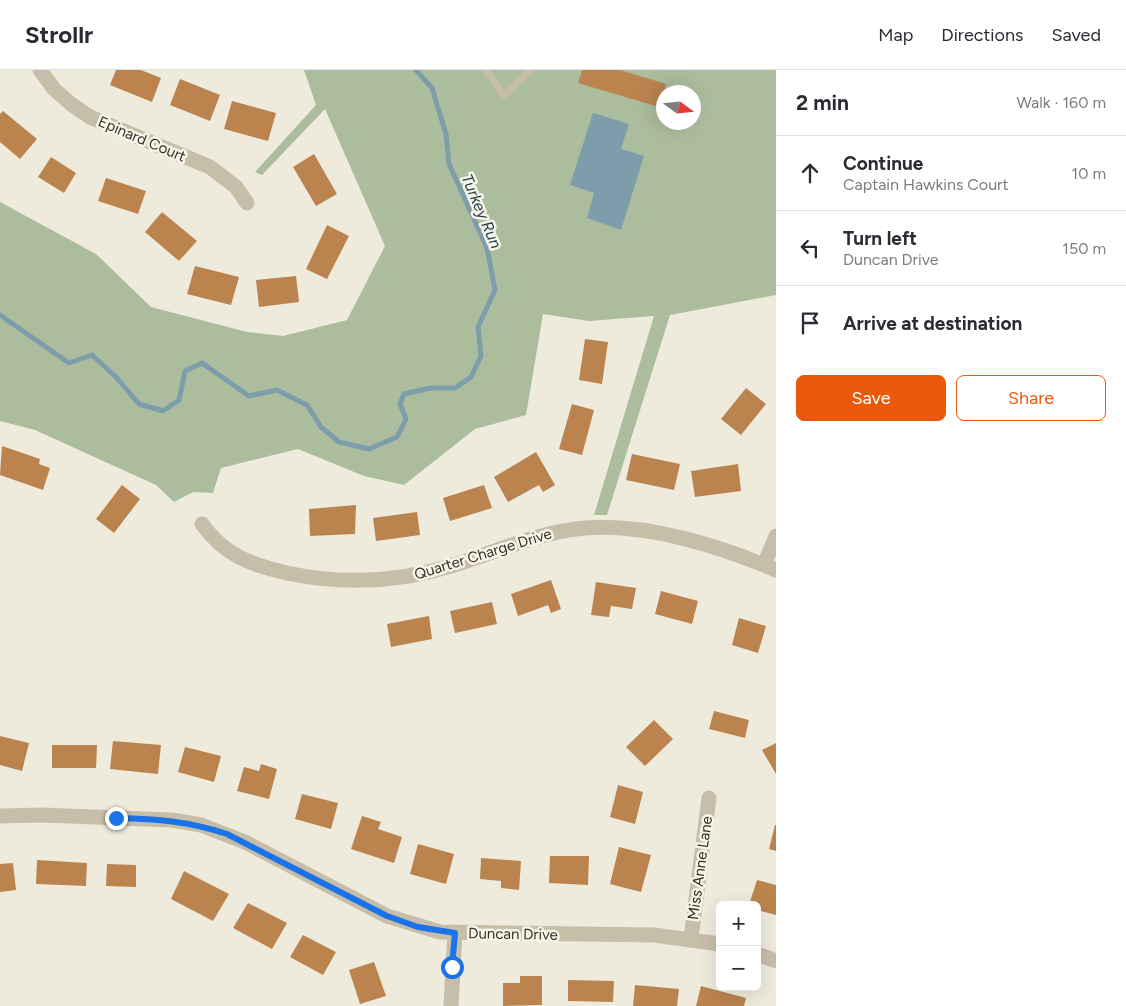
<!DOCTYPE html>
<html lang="en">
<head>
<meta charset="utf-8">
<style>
	:root { --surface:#fff; --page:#f2f2f3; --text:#2b2b33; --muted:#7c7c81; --line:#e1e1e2; --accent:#ea580c }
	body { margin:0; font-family:Figtree,sans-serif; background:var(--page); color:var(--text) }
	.controls { position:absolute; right:15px; bottom:15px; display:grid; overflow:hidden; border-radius:8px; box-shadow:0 5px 20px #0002 }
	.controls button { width:45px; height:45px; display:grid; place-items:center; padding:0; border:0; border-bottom:1px solid var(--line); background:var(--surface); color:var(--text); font:25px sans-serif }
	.compass { position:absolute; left:656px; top:15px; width:45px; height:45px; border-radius:50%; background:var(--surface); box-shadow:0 5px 20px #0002; rotate:105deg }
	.stop { position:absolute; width:15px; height:15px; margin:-11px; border:4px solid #1a73e8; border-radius:50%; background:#fff }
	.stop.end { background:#1a73e8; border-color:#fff; box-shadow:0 1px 5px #0008 }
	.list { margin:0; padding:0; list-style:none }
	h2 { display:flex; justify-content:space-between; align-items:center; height:65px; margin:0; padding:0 20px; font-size:21px }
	h2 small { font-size:16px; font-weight:400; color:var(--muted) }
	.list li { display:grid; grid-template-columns:32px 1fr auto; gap:15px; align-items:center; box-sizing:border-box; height:75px; padding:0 20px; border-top:1px solid var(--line) }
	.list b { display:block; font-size:19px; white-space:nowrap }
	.list p { margin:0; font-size:16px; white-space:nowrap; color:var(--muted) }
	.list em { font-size:16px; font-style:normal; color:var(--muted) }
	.actions { display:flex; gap:10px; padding:15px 20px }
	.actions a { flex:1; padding:11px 0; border:1px solid var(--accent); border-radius:8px; text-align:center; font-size:18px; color:var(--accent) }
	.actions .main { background:var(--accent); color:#fff }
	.icon { flex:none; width:28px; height:28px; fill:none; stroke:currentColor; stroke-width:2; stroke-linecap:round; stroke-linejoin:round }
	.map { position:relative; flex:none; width:776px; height:936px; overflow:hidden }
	header { display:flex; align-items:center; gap:30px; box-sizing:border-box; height:70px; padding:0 25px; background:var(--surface); border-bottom:1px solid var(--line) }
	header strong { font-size:24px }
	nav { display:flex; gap:28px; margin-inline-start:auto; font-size:18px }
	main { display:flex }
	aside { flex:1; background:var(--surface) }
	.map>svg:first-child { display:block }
</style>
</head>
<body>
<header>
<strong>Strollr</strong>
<nav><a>Map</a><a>Directions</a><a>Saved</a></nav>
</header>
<main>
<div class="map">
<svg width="776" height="936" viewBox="0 0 776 936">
	<rect width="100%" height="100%" fill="#efebdc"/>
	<!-- green -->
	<path fill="#abbd9d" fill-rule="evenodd" d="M304,0H776V225L670,245L607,445H594L654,246L589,251L543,244L526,345L475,359L404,415L364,406L298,379L221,398L213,423L193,422L174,432L156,415L35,360L0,351V132L96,184L151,237L247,262L283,266L347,250L385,176L325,39L262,105L255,102L316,35ZM664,22H694V52H664Z"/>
	<!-- water -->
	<path fill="#7e9daa" d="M593,43L629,54L621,79L644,86L621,160L587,148L594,123L570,115Z"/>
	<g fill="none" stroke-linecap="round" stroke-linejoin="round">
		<!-- stream -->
		<path stroke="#7e9daa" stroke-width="5" d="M0,245L69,293L92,285L116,307L139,334L163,341L179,330L185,301L202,293L249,326L277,320L307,335L321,357L339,372L369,379L397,367L406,349L400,334L404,324L430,318H455L471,307L481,286L478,257L495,220L487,178L449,94L446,64L432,18L416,0"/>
	</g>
	<!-- building -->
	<path fill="#bb844f" d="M116,0H141L161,8L152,32L110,15Z
		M582,0H620L666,14L659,37L578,13Z
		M180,9L220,25L210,51L170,35Z
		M232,31L276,43L268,71L224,59Z
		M3,41L37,69L20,89L0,72V44Z
		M314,84L337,124L316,136L293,97Z
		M51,87L76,103L64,123L38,107Z
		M106,108L146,121L138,144L98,131Z
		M162,142L197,171L179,191L145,162Z
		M327,155L349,166L327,209L306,199Z
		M195,196L239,207L231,235L187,224Z
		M296,206L299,232L259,237L256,210Z
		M585,269L608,272L602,314L579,310Z
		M746,318L766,334L741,365L721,349Z
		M572,334L594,340L582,385L559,379Z
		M2,376L40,389L39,394L50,398L43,420L0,405Z
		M536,382L555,415L543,422L539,415L508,432L494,407Z
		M632,384L680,394L674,420L626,410Z
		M738,394L741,421L695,427L691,401Z
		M122,415L140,429L114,463L96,449Z
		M484,415L492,438L450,451L443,428Z
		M356,435L355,464L310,466L309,439Z
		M417,442L420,465L376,471L373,448Z
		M551,510L561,539L551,543L548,535L518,546L511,524Z
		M596,512L636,518L632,539L611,536L609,547L591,545Z
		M661,521L698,531L692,554L655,544Z
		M492,532L497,554L455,563L450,541Z
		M429,546L432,569L391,577L387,554Z
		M739,548L766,556L758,583L732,575Z
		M714,641L749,650L745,668L709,659Z
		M654,650L673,669L645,696L626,677Z
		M0,666L29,673L22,701L0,695Z
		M113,671L161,675L158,704L110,699Z
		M776,673V704L762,680Z
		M52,675H97L96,698H52Z
		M185,677L221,686L214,712L178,702Z
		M261,694L277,699L269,729L237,721L244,697L259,701Z
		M618,715L643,722L635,754L610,747Z
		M302,724L338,733L331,759L295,749Z
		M362,746L381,752L378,759L402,767L394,793L351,779Z
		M775,755H776V781L769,779Z
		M418,774L454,784L446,814L410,804Z
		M619,777L651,785L641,822L610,814Z
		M550,786H589L588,815L549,813Z
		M481,788L521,791L519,820L501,818V811L480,809Z
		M37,790L87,793L86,816L36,814Z
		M13,793L16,820L0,822V794Z
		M107,794L136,795V817L106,816Z
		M184,801L229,824L213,851L171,829Z
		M757,810L776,815V845L757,840V835H749Z
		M248,833L287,853L272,879L233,858Z
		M303,865L336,882L323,905L290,887Z
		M374,892L386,926L360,934L349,900Z
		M520,906H542V935L503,936V913H520Z
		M568,910L614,911L613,932L568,931Z
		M635,915L679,919L677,936H633Z
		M701,916L746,928L744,936H696Z"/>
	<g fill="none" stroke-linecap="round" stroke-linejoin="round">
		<!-- lane -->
		<path stroke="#c6bea9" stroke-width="8" d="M486,0L504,25L530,0"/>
		<!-- street -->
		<path stroke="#c6bea9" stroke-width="15" d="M40,0L54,19L71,34L90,47L210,97L236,117L247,133
			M202,454C224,485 251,495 287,503C343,515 398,512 451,496C496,482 538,462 585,458C646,453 720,476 776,500
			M764,495L776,466
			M0,746L42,745L172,750L201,755L245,772L387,846L440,862L654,865L720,874
			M691,868L709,728
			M757,884L776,891
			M451,936L455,863"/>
	</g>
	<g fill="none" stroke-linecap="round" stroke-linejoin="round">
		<!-- route -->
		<path stroke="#1a73e8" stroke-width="6" d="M116,748C157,749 188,751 227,764L387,846L418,857L455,863L452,897"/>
	</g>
	<g text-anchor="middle" stroke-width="5" stroke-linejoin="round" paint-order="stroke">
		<!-- street labels -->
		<g font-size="15" fill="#342f28" stroke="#f8f4e8">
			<text transform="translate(142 69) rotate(23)" y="5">Epinard Court</text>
			<text transform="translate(483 484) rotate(-17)" y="5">Quarter Charge Drive</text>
			<text transform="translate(700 798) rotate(-82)" y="5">Miss Anne Lane</text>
			<text transform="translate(513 864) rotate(1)" y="5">Duncan Drive</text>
		</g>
		<!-- water labels -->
		<g font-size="16" font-style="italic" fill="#224352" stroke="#f8f4e8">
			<text transform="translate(482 141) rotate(67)" y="6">Turkey Run</text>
		</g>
	</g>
</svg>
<div class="controls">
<button>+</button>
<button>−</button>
</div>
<svg class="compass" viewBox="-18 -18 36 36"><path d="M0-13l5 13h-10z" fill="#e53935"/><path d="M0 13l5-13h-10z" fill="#7c7c81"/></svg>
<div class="stop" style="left:452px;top:897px"></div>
<div class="stop end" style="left:116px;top:748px"></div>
</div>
<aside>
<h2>2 min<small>Walk · 160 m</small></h2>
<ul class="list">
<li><svg class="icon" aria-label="ahead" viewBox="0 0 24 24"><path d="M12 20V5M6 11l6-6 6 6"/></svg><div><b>Continue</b><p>Captain Hawkins Court</p></div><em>10 m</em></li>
<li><svg class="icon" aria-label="left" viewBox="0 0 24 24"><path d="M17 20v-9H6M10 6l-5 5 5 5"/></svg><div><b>Turn left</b><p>Duncan Drive</p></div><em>150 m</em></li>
<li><svg class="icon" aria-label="arrive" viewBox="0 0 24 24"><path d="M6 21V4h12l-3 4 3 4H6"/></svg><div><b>Arrive at destination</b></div></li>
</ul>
<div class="actions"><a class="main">Save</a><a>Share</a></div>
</aside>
</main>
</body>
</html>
